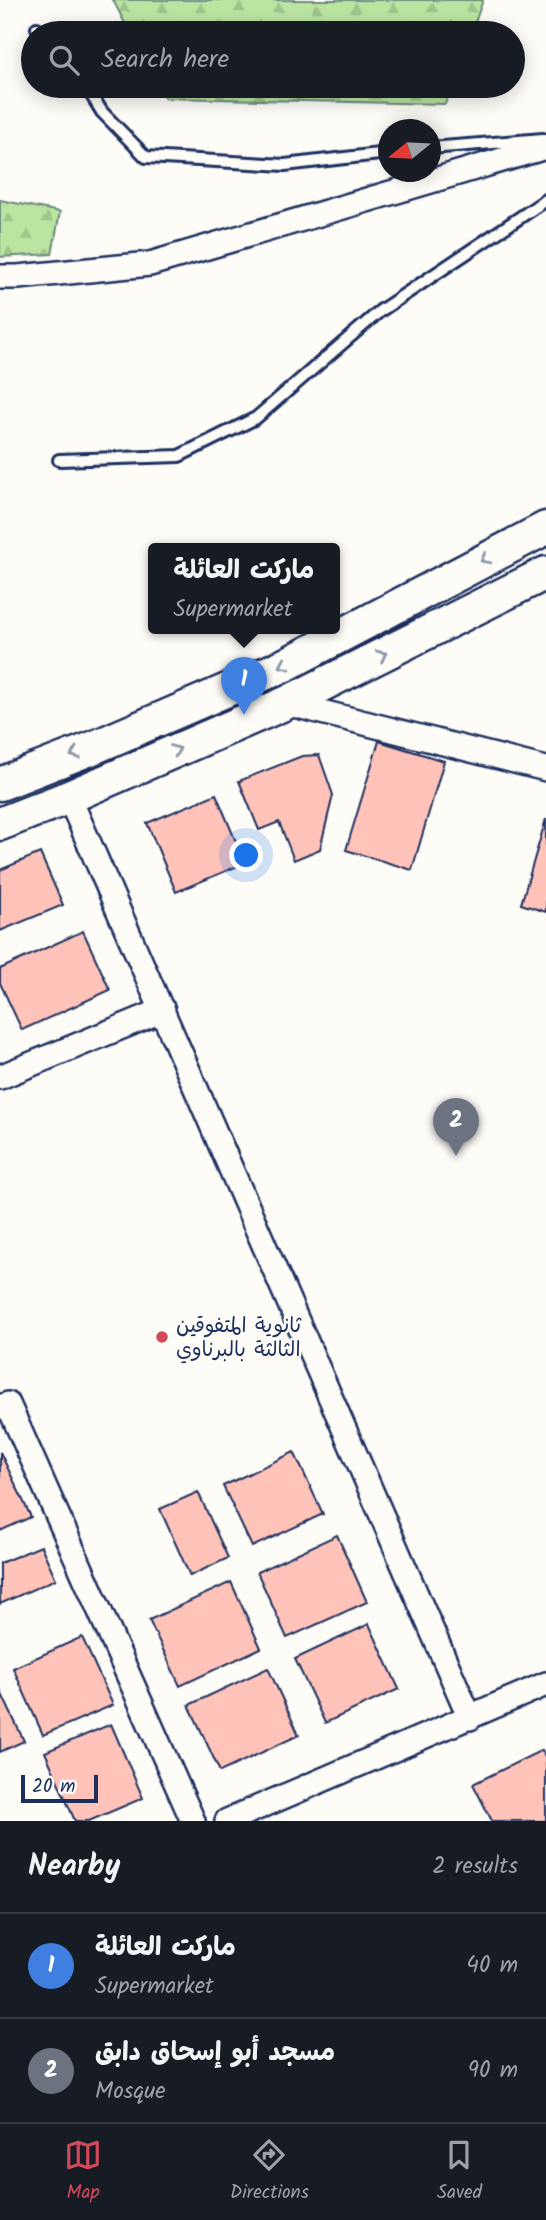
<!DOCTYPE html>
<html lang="en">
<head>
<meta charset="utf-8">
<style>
	:root { --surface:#171b24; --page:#242831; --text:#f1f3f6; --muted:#9ea1a6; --line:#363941; --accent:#d1495b }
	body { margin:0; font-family:Kalam,"Playpen Sans Arabic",sans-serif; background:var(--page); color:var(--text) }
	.compass { position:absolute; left:378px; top:119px; width:63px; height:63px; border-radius:50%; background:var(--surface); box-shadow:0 4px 18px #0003; rotate:252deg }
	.scale { position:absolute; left:21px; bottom:18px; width:77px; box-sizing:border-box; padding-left:7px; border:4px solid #1b2f5e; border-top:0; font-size:19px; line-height:24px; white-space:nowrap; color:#1b2f5e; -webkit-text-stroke:5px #fdfcf7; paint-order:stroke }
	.you { position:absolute; left:247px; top:856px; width:24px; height:24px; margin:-18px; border:5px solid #fff; border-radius:50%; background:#1a73e8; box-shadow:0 0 0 10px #1a73e833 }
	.badge { display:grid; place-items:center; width:46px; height:46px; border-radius:50%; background:var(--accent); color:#fff; font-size:23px; font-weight:700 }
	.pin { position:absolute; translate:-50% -58px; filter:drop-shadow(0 2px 4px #0008) }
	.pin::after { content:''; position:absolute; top:37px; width:24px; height:21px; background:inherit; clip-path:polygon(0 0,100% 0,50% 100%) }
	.popup { position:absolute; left:148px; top:543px; width:192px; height:91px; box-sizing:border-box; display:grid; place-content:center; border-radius:7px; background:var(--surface); filter:drop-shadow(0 2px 5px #0005); font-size:23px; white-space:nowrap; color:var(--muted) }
	.popup b { font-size:26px; color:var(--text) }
	.popup::after { content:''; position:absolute; left:50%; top:100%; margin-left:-14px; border:14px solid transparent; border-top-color:var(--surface) }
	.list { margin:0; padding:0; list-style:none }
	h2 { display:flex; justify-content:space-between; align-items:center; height:91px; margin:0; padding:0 28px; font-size:30px }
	h2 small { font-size:23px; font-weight:400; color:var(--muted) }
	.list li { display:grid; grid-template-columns:46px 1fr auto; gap:21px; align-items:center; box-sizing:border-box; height:105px; padding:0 28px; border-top:2px solid var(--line) }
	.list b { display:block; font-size:26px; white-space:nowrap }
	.list p { margin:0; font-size:23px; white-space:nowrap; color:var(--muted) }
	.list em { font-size:23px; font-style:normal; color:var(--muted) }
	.icon { flex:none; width:38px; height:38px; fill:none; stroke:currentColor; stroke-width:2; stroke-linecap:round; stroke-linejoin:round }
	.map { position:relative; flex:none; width:546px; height:1821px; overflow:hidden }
	.search { position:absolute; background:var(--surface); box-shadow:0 4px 18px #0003; left:21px; right:21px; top:21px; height:77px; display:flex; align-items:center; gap:18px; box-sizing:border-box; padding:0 24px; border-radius:38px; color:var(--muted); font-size:26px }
	.sheet { height:301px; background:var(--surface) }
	nav { display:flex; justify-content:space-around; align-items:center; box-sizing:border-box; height:98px; border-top:2px solid var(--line); background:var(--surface); font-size:19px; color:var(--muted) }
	nav a { display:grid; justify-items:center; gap:4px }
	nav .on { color:var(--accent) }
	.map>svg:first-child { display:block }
</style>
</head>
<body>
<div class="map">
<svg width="546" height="1821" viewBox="0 0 546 1821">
	<defs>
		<pattern id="forest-firs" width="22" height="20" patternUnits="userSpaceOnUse" patternTransform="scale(1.75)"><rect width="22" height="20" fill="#bbe4a1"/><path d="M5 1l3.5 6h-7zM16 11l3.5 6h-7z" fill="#a0c48d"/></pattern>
	</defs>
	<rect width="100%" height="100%" fill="#fdfcf7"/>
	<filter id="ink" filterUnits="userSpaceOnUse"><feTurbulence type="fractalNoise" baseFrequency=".0143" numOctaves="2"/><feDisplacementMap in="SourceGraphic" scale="14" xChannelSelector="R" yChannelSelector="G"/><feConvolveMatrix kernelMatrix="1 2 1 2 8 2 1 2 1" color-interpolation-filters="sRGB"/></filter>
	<g filter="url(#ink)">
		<!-- forest -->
		<path fill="url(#forest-firs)" stroke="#6b8a80" stroke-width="2" d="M113,0H483L471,33H130Z
			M158,86H452L445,104L165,98Z
			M0,200L60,212L52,254L0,257Z"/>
		<!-- building -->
		<path fill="#ffc3b9" stroke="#1b2f5e" stroke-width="2" d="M379,741L444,761L412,870L346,850Z
			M319,755L333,795L320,849L294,860L279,822L259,830L239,781L302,756Z
			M216,794L245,863L176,892L147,823Z
			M546,819V912L521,904Z
			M40,853L63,905L0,931V870Z
			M83,931L110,990L22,1030L0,983V969Z
			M0,1452L31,1517L0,1531Z
			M294,1452L323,1514L252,1547L223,1486Z
			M198,1492L228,1558L190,1576L160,1509Z
			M337,1535L367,1602L287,1638L257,1572Z
			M41,1546L56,1579L0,1604V1563Z
			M231,1582L261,1648L180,1686L149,1620Z
			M369,1624L399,1689L325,1723L295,1659Z
			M82,1637L113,1705L43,1735L13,1668Z
			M268,1668L299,1735L220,1772L189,1705Z
			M0,1690L24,1741L0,1752Z
			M111,1724L143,1798L89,1821H75L45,1752Z
			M542,1750L546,1758V1821H492L473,1784Z"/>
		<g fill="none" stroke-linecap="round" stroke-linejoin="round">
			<defs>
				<path id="lane" d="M37,28L43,33
					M86,86L102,112L146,157L285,165L388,153
					M430,148L543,139
					M59,460L179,456L256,418L380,311L546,200"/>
				<path id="street" d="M0,277H18L150,264L546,147
					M286,703L546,769
					M69,797L470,1718
					M0,1077L163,1010
					M0,1407L8,1404L193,1821
					M227,1821L546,1684"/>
				<path id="secondary" d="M0,784L95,747L285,665L546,528
					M0,824L69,797L286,703L546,573"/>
			</defs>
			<!-- lane casing -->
			<use href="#lane" stroke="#1b2f5e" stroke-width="16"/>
			<!-- street casing -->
			<use href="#street" stroke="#1b2f5e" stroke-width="28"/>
			<!-- secondary casing -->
			<use href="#secondary" stroke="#1b2f5e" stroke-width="37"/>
			<!-- lane -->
			<use href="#lane" stroke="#fdfcf7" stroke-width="10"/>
			<!-- street -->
			<use href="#street" stroke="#fdfcf7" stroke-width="23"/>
			<!-- secondary -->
			<use href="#secondary" stroke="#fdfcf7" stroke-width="32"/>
		</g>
		<!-- one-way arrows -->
		<defs><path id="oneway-chevron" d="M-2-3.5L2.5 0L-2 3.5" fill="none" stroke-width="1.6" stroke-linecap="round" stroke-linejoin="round" transform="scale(1.75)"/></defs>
		<g stroke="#8c96aa">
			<use href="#oneway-chevron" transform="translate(485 559) rotate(152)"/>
			<use href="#oneway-chevron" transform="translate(382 655) rotate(-26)"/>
			<use href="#oneway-chevron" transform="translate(284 665) rotate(155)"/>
			<use href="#oneway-chevron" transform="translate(176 750) rotate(-23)"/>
			<use href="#oneway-chevron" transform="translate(75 754) rotate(159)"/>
		</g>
	</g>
	<!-- markers -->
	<circle fill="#d1495b" stroke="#fdfcf7" stroke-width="2.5" cx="162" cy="1337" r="7"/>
	<g text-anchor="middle" stroke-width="5" stroke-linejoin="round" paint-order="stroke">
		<!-- poi labels -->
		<g font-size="21" fill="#1b2f5e" stroke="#fdfcf7" text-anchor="start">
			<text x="176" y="1332">ثانوية المتفوقين<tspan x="176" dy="24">الثالثة بالبرناوي</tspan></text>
		</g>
	</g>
</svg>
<svg class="compass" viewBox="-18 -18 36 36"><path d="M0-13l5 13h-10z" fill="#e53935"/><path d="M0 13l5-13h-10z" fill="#9ea1a6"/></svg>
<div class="scale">20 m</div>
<div class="you"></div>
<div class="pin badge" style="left:244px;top:715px;background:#3f7fe0">1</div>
<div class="popup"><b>ماركت العائلة</b>Supermarket</div>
<div class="pin badge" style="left:456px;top:1156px;background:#6b7280">2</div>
<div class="search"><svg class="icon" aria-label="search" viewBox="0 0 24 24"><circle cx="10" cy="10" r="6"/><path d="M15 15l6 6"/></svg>Search here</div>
</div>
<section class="sheet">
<h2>Nearby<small>2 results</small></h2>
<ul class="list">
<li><span class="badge" style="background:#3f7fe0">1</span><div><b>ماركت العائلة</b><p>Supermarket</p></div><em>40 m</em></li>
<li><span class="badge" style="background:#6b7280">2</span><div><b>مسجد أبو إسحاق دابق</b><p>Mosque</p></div><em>90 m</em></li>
</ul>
</section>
<nav>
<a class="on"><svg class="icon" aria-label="map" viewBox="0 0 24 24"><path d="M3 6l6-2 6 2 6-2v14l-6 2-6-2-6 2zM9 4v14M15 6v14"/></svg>Map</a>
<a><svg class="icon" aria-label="directions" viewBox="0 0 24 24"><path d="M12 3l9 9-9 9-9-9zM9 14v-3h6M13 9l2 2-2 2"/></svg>Directions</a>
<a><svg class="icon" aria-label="saved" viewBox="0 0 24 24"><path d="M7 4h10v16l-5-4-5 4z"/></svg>Saved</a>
</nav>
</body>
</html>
